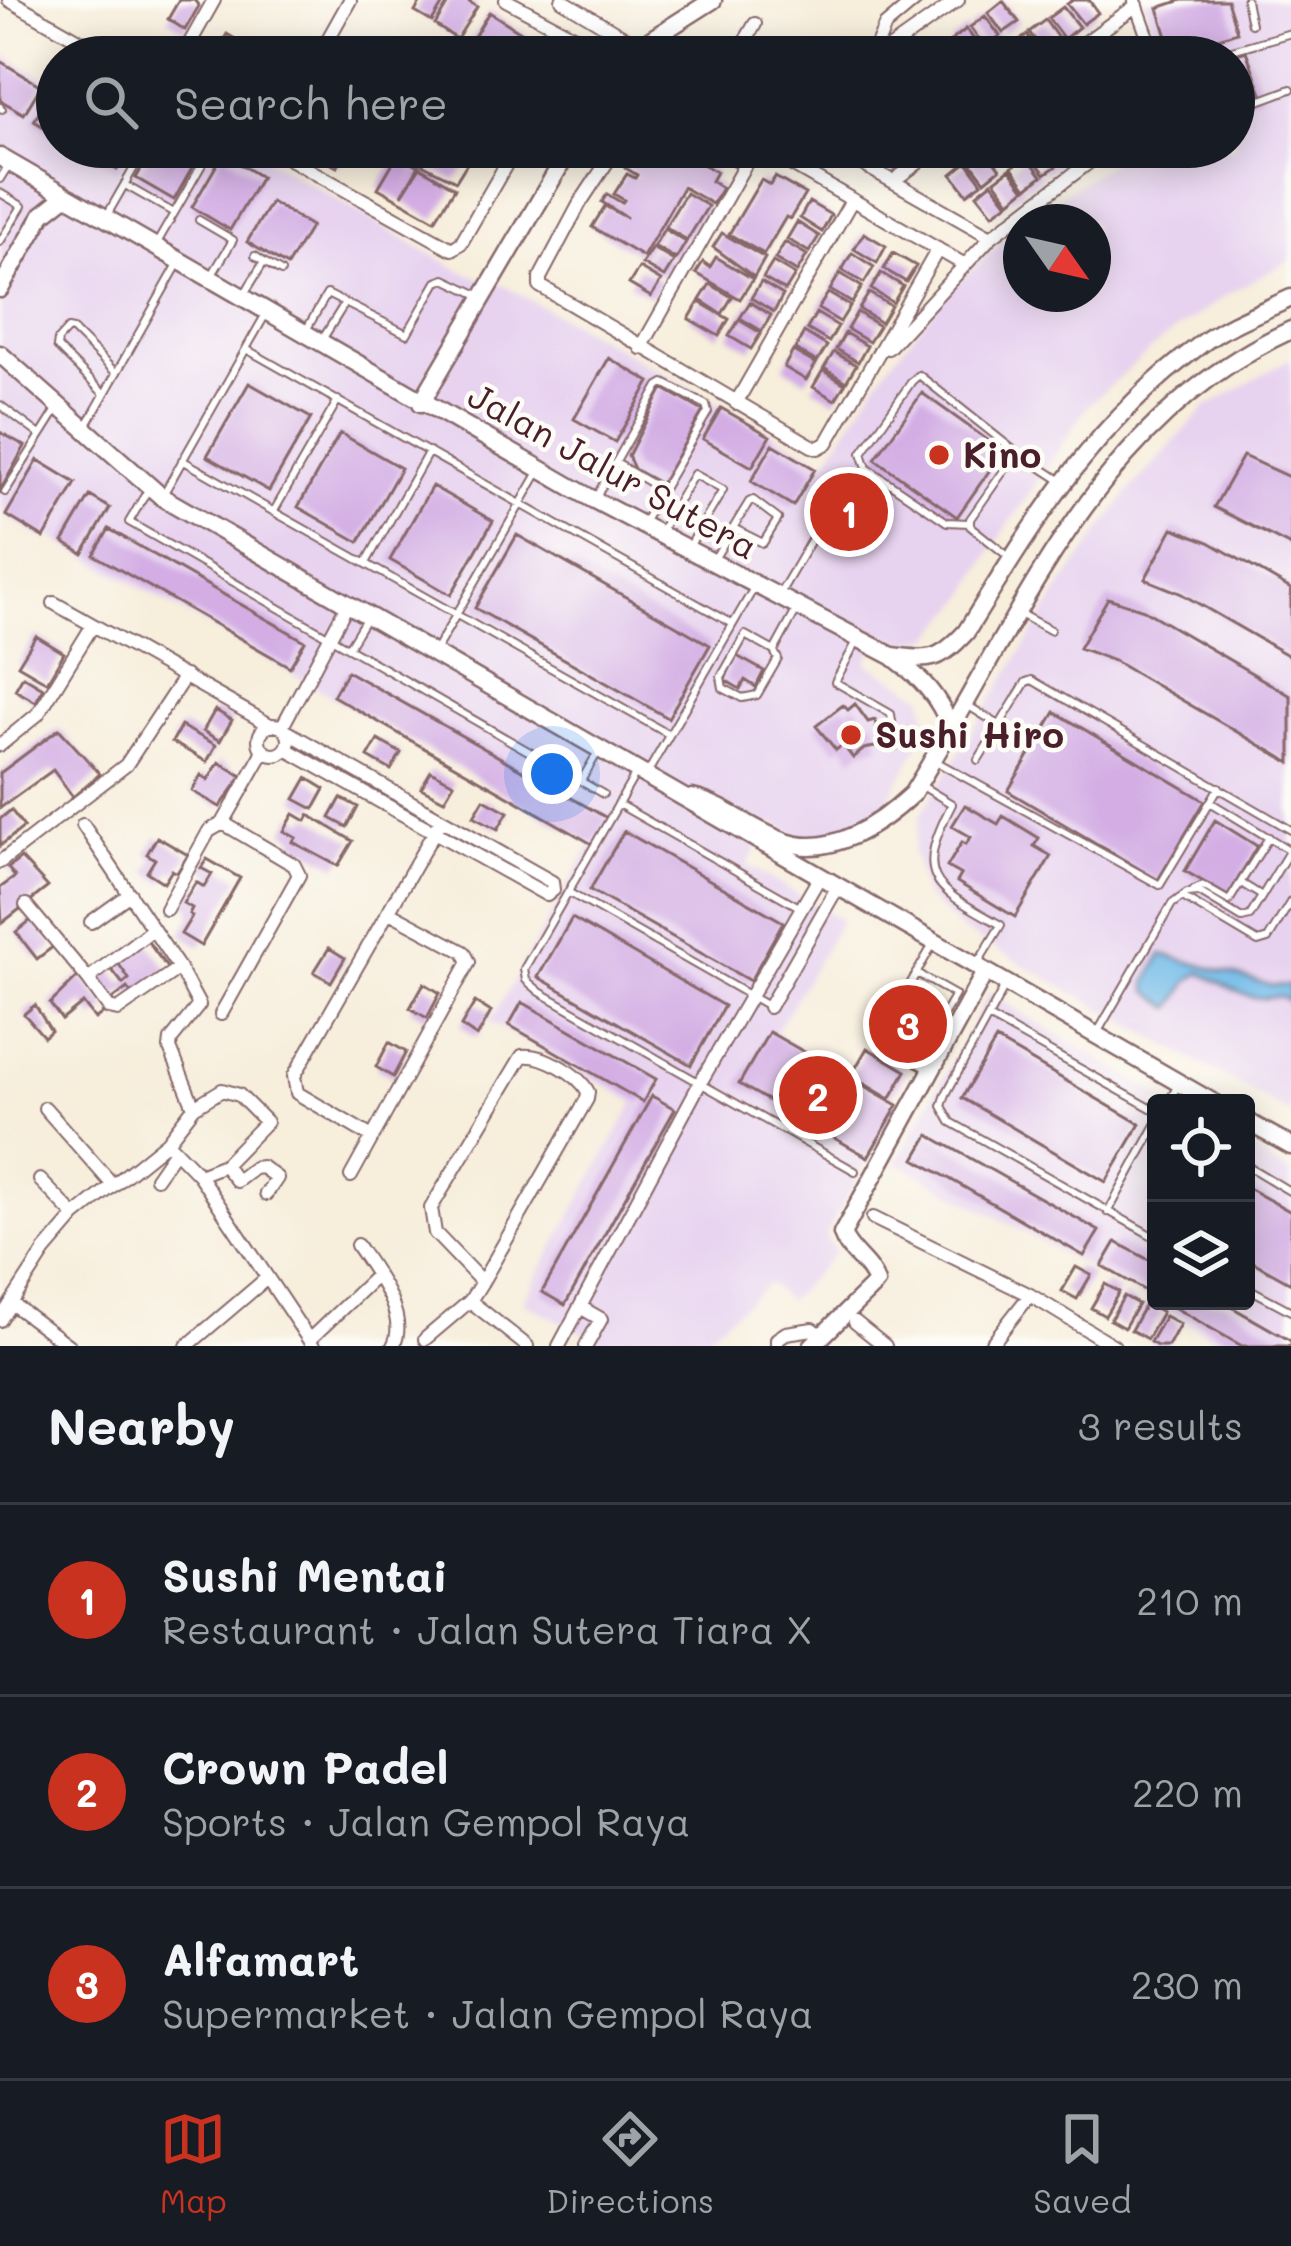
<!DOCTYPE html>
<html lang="en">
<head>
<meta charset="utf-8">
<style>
	:root { --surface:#171b24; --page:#20242c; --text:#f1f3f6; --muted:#9ea1a6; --line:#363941; --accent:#c8321e }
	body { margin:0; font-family:Mali,sans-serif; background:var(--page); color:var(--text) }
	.controls { position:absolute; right:36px; bottom:36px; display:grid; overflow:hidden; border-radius:12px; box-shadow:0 6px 30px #0003 }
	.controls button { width:108px; height:108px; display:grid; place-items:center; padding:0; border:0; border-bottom:3px solid var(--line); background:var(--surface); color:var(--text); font:60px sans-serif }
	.compass { position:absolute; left:1003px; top:204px; width:108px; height:108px; border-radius:50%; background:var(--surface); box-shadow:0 6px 30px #0003; rotate:124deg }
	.you { position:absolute; left:552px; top:774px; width:42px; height:42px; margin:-30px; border:9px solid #fff; border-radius:50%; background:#1a73e8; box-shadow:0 0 0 18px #1a73e833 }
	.badge { display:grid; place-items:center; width:78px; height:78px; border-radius:50%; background:var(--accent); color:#fff; font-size:39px; font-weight:700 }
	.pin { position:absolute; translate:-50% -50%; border:6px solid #fff; box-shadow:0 3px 12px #0006 }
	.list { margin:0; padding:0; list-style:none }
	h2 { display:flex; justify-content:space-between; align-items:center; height:156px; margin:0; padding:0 48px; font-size:51px }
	h2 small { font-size:39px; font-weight:400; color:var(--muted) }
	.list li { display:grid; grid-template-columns:78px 1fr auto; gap:36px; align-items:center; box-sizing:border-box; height:192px; padding:0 48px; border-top:3px solid var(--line) }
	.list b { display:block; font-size:45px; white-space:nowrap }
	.list p { margin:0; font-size:39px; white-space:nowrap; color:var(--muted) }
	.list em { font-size:39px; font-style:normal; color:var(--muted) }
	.icon { flex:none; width:66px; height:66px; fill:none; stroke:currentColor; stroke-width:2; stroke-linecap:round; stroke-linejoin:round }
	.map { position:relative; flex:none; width:1291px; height:1346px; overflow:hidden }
	.search { position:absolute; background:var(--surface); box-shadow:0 6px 30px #0003; left:36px; right:36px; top:36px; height:132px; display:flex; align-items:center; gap:30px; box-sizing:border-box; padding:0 42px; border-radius:66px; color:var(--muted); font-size:45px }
	.sheet { height:732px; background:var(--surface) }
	nav { display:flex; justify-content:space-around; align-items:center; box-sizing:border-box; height:168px; border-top:3px solid var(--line); background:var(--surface); font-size:33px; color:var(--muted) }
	nav a { display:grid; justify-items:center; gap:6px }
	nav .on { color:var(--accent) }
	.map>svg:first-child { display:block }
</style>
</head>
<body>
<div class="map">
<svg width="1291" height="1346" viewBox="0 0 1291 1346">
	<rect width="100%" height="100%" fill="#fdfcf7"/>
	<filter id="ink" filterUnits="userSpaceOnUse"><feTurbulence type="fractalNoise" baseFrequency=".00833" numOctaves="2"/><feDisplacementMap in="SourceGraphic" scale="24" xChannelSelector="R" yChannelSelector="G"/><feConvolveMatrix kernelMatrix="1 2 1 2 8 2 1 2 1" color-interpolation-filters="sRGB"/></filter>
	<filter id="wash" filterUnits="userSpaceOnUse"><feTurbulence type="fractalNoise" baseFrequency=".004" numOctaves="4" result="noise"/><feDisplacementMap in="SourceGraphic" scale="48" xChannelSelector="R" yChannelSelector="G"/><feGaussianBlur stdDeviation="2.7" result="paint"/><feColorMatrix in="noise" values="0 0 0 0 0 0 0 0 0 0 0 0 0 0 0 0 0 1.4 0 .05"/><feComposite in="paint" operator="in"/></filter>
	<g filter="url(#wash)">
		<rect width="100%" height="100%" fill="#f7eedc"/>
		<!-- built -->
		<path fill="#e7d2ef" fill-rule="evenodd" d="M1144,0H1291V260L1231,292L1162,340L1089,404L989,554L968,595L932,637L905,643L882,634L866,662L923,696L926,712L922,740L880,814L848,831L803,838L771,823L747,865L841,920L775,1034L898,1104L825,1236L836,1252L788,1301L769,1283L706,1336L715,1346H610L523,1302L635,1102L490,1022L592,844L0,508V53L46,79L57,62V147H245L461,271L508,288L826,462L886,368L951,290L1021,222L1134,147H1234V57H1162ZM1021,222H1093V294H1021Z
			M1291,358V1114L963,931L925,896L913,852L921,814L1063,585L1127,494L1205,408Z
			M989,993L1173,1103H1156V1301H1246V1147L1291,1174V1346H1231L897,1162Z"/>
		<!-- water -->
		<path fill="#6fbae8" stroke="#5c6c8a" stroke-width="3" d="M1162,954L1273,986L1290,985L1291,1003L1281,996C1242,1004 1234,986 1200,973L1189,981L1172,1008L1148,991L1147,982Z"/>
		<g id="blocks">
			<!-- building -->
			<path fill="#d3ade4" d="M179,0H194L199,6L185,30L168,19Z
				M422,0H445L432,22L415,12Z
				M450,0H466L477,7L457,39L435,25Z
				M1073,0H1089L1098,13L1083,24L1067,4Z
				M1182,0H1227L1237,32L1172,53L1158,8Z
				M1003,1L1019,22L1003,33L988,13Z
				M1063,7L1079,27L1064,39L1048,18Z
				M489,12L532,39L521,57H492L470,43Z
				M985,16L1000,36L985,48L970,27Z
				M1045,20L1060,41L1045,53L1029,32Z
				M966,29L982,50L972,57H963L951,41Z
				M227,34L257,52L254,57L215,54Z
				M1027,35L1043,55L1040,57H1020L1012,46Z
				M1246,51L1262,94L1234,105V55Z
				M0,61L41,86L24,114L0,100Z
				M57,81V135L34,121Z
				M78,147H130L117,170Z
				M154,147H167L195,163L174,200L136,178Z
				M319,147H348L337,167L315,155Z
				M404,147H465L474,152L456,181L400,153Z
				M648,147H675L716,172L711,181L722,188L712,204L683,187L643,257L592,227L605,206L627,218L602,202L607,194L622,203L624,200L614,194L627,174L635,178L637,175L624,167L631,155L640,160Z
				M1039,147H1049L1061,163L1045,174L1030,154Z
				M985,149L1000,169L985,181L969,160Z
				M223,154L261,177L230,230L192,207Z
				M398,154L419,166L402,195L420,167L455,188L435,220L378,188Z
				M1027,156L1042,176L1027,188L1012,167Z
				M967,162L982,183L967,194L952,174Z
				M1010,169L1025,189L1010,201L995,180Z
				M775,177L805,194L790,219L786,217L764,254L729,234L761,180L770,185Z
				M992,182L1008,203L993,214L977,194Z
				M686,193L708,206L687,240L665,227Z
				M271,202L311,226L287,266L247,242Z
				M809,202L831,215L822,232L800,218Z
				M797,222L819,236L809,252L787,239Z
				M664,229L686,242L676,259L654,246Z
				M722,233L765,258L754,277L713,247Z
				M864,233L886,246L877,263L854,249Z
				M785,242L807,255L797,272L775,259Z
				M652,248L674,261L664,277L642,264Z
				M852,253L874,267L864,283L842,270Z
				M893,253L916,266L906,282L884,269Z
				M716,257L753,279L740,299L696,273L703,262L710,267Z
				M773,262L795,275L785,291L763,278Z
				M639,268L661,281L651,297L629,284Z
				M840,273L862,287L852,303L830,290Z
				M881,273L903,286L893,303L871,289Z
				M761,282L783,295L774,312L751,298Z
				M710,284L732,297L722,314L700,300Z
				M828,293L850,306L840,322L818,309Z
				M869,293L891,306L881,323L859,309Z
				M699,302L729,319L719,336L689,319Z
				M750,302L771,315L762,331L740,318Z
				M857,312L879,326L869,342L847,329Z
				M816,313L838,326L829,342L807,329Z
				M739,320L761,333L751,349L729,336Z
				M804,332L827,346L817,362L795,349Z
				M845,333L867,346L858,362L836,349Z
				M793,351L816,364L806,380L784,367Z
				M834,352L856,365L846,382L824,368Z
				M609,358L650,382L615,442L574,419Z
				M823,370L845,384L835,400L813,387Z
				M249,383L311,418L269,491L207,456Z
				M663,388L703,411L661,484L634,469L628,456Z
				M922,393L1003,451L957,517L875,459Z
				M721,408L770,436L752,467L703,439Z
				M0,432L25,446L0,491Z
				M340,433L401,468L359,542L298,507Z
				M773,444L815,469L793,506L751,481Z
				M1243,456L1291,478V546L1214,507Z
				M38,460L76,483L44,538L6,515Z
				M839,473L888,502L859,552L810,522Z
				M432,486L493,521L451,595L390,560Z
				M90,496L110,508L83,554L63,542Z
				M1173,528L1209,542L1291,589V657L1180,593L1145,579Z
				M109,529L305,641L290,667L94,555Z
				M517,535L710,645L668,718L475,608Z
				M1108,598L1144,610L1291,696V763L1114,661L1079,648Z
				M36,636L64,653L47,682L18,665Z
				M735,655L764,671L756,687L745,680L740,689L725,680Z
				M347,671L607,818L592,844L333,696Z
				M23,676L43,688L36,702L15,690Z
				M855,704L868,722L875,720L880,746L864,749L853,758L843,745L836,750L816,726L843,705L848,710Z
				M215,710L232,720L220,741L203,731Z
				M1055,712L1205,801L1158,880L1008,791Z
				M181,726L216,745L207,762L172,742Z
				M59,729L100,774L73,797L53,770L0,808V773Z
				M378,740L401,753L391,770L368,757Z
				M219,762L242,776L220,807L192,791L201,775L208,780Z
				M431,771L454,783L444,800L421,788Z
				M307,778L325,789L314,809L295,799Z
				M341,798L358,807L347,827L330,818Z
				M484,799L508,812L498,829L474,816Z
				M965,805L998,824L1003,816L1039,838L1034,846L1051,856L1015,917L957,882L961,875L947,867L962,842L966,844L971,837L952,826Z
				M11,810L24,827L0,846V819Z
				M294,814L306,821L309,815L353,841L338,866L293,842L296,838L284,831Z
				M1215,820L1257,846L1228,896L1185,871Z
				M624,831L783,922L750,981L590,890Z
				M157,837L188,855L177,873L172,870L164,883L147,872L155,859L147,854Z
				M21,858L48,887L2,923L0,888L15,877L8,868Z
				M207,859L240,878L201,946L181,934L192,916L189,914L192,908L183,903L196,882L204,887L212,874L201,868Z
				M572,918L724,1006L691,1065L538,977Z
				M32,919L54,946L37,959L16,932Z
				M146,939L168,969L133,996L127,988L109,1002L92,979L109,966L123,984L129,979L116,960Z
				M329,948L345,958L331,982L314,972Z
				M80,975L108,1009L95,1019L83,1003L62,1020L50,1004Z
				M424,983L440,993L427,1018L410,1008Z
				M906,995L934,1011L909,1053L881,1037Z
				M475,1002L491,1012L477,1037L461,1026Z
				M522,1002L656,1079L643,1102L509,1025Z
				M35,1005L51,1031L44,1037L24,1014Z
				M769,1032L898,1105L868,1157L739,1084Z
				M996,1040L1140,1124L1106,1182L962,1098Z
				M389,1042L406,1052L393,1077L376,1067Z
				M867,1048L906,1071L890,1099L851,1076Z
				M652,1096L675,1109L565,1305L542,1292Z
				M929,1135L1099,1231L1084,1256L915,1159Z
				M1246,1187L1291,1212V1283L1246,1258Z
				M1116,1242L1156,1264V1297L1102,1266Z
				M1076,1267L1091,1275L1077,1299L1062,1291Z
				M1105,1284L1119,1292L1105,1316L1091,1308Z
				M1124,1296L1138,1304L1124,1328L1110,1320Z
				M1163,1301H1221L1291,1341V1346H1242Z
				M1146,1303L1162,1312L1147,1339L1131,1330Z
				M1165,1316L1180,1324L1168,1346H1157L1150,1342Z"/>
		</g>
	</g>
	<g filter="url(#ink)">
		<use href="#blocks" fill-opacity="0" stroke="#876769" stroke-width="3"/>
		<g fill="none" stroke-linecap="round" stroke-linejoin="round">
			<defs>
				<path id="lane" d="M1246,0L1251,24
					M1208,57L1291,33
					M0,107L2,109
					M1234,110L1291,89
					M0,179L8,166
					M125,185L174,213
					M0,193L22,206L0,242
					M107,215L146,147
					M199,220L233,240L212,275
					M157,243L208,154L196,147
					M264,262L281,272
					M243,296L264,262L255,256
					M305,332L327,294L407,334L437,282L445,279L481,296
					M322,340L345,303
					M246,349L733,624
					M104,394L57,347L58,340L68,329L73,330L116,373
					M0,405L40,435
					M87,425L178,264
					M182,460L668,734
					M616,463L662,490
					M148,490L129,522L603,794
					M5,492L58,408
					M164,493L267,312
					M596,497L659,386L664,383L706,405L708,412L643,523
					M274,511L338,400
					M969,523L947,522L867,468L862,453L912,381L919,375L1016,452
					M660,532L694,474L723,490L689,547
					M1009,557L970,526V519L1017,452L1060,480
					M713,561L749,502L753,500L778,519L763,543L733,528
					M366,563L429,451
					M779,595L814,535
					M1022,615L1050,630
					M856,643L835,682L891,714L895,746
					M348,648L365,620
					M774,651L745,635L721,677L723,688L742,698L757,695L778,659L774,651L797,609
					M434,653L539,472
					M967,705L999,725
					M978,760L1026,682L1032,680L1291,830
					M937,762L1160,885L1219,787
					M648,772L755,586
					M636,773L524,969L526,980L540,992L855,1171
					M581,781L598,752
					M922,786L952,804C912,880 935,888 1001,925L979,961
					M1210,802L1289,850
					M618,804L801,908
					M1241,883L1262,896
					M1194,890L1203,886L1229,901L1269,837
					M568,892L768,1006
					M1184,898L1258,942L1268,939L1291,901
					M1005,986L946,1094L942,1106L951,1122L1156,1238
					M988,1017L1156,1111
					M1096,1035L1172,904L1187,893L1199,892L1242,918L1250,916L1291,848
					M916,1062L955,995L916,973
					M928,1069L878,1040L932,946
					M1168,1103L1178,1085
					M1246,1165L1291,1192
					M1108,1212L1156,1125
					M1246,1287L1291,1311"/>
				<path id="street" d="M9,0L109,57
					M506,0L613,57
					M562,0L657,57
					M1135,1L1155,57
					M325,44L347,57
					M182,57L214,0
					M318,57L350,0
					M736,57L755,24
					M872,57L885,26L916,0
					M878,57L958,0
					M1065,57L1137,5
					M268,147L452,249L461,243L508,161V151L504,147
					M617,147L580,203L540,278V286L812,446L818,448L827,443L938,249
					M714,147L744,164
					M761,147L965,265
					M832,147L991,237
					M808,174L824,147
					M893,181L940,147
					M641,348L755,147
					M888,348L991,237L1109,147
					M736,403L852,200
					M54,603L272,726
					M259 740a15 15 0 1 1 30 0a15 15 0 1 1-30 0Z
					M282,727L347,605
					M286,731L552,882L553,890L547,895L286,749
					M0,745L38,714L93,625
					M83,825L179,968L199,1005L171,1040L170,1048L194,1107
					M0,862L126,765L185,676
					M26,905L88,979L153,929
					M166,909L209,831L223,823L264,751
					M91,922L130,894
					M88,979L109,1008L118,1010L179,968
					M769,1007L837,888
					M221,1014L299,875L294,865L223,823
					M45,1108L113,1185
					M372,1137L297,1093L294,1076L438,825
					M167,1142L199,1175L313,1346
					M224,1165L237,1181L254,1168L262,1167L277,1178L266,1194
					M351,1176L469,962L464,952L389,912
					M156,1178L174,1152
					M40,1180L75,1216
					M873,1218L1030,1295L1114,1346
					M357,1245C374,1271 410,1316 393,1346
					M470,1301L527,1346
					M11,1303L69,1346
					M580,1307L601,1319L586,1346
					M0,1320L45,1251L75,1216L167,1142L194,1107L222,1090L239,1095L266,1122L224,1165L199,1175
					M855,1322L885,1346
					M425,1339L470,1301L482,1282L587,1099L588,1092C579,1074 542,1053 522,1056L431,1208L435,1233L482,1282
					M309,1340L377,1275
					M187,1346L267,1278
					M559,1346L700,1083L819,878
					M777,1346V1339L786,1333L813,1329L822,1336
					M990,1346L1030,1295"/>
				<path id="secondary" d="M633,57L639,47L713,0
					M0,157L594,500L892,656C921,678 938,695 951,728
					M0,289L43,214L66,196
					M0,354L162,497L1214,1103
					M421,403L571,147
					M893,656C931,661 939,661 966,632C1035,521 1093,424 1200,345C1226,325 1261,312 1291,298
					M692,798C727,806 752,831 786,842C832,858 881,823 912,794C1021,620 1092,421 1291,330
					M1246,1121L1291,1146
					M812,1346L876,1283C870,1263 849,1254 842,1234L984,974"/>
			</defs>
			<!-- lane casing -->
			<use href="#lane" stroke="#876769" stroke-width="10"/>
			<!-- street casing -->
			<use href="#street" stroke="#876769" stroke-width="16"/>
			<!-- secondary casing -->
			<use href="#secondary" stroke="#876769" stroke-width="21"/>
			<!-- lane -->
			<use href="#lane" stroke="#fff" stroke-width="6"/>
			<!-- street -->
			<use href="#street" stroke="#fff" stroke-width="12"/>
			<!-- secondary -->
			<use href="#secondary" stroke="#fff" stroke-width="16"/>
		</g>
	</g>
	<!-- markers -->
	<g fill="#c8321e" stroke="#fdfcf7" stroke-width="4.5">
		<circle cx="939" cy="455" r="12"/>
		<circle cx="851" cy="735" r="12"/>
	</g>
	<g text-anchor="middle" stroke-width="9" stroke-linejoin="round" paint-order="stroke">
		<!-- poi labels -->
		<g font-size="36" font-weight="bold" fill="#4a1f2b" stroke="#fdfcf7" text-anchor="start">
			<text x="963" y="468">Kino</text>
			<text x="875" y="748">Sushi Hiro</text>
		</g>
		<!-- street labels -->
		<g font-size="36" fill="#4a1f2b" stroke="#fdfcf7">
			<text transform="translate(613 471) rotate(29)" y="13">Jalan Jalur Sutera</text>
		</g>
	</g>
</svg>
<div class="controls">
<button><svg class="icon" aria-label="locate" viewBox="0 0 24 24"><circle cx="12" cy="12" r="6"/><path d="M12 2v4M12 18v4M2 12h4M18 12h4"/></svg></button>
<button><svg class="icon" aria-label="layers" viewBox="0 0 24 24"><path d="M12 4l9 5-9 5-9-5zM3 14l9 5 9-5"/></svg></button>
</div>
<svg class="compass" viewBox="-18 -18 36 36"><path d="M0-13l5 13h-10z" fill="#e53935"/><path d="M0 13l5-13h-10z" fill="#9ea1a6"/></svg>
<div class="you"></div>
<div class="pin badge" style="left:849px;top:512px">1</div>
<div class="pin badge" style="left:818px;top:1095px">2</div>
<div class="pin badge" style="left:908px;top:1024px">3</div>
<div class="search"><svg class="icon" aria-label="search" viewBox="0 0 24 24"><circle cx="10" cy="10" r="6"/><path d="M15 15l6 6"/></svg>Search here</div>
</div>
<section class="sheet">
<h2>Nearby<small>3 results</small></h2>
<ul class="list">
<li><span class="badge">1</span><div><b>Sushi Mentai</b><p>Restaurant · Jalan Sutera Tiara X</p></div><em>210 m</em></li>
<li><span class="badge">2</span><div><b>Crown Padel</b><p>Sports · Jalan Gempol Raya</p></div><em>220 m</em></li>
<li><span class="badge">3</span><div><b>Alfamart</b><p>Supermarket · Jalan Gempol Raya</p></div><em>230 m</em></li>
</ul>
</section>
<nav>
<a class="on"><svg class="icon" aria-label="map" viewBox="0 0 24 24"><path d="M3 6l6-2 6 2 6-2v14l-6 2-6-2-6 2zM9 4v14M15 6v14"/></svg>Map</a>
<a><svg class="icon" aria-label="directions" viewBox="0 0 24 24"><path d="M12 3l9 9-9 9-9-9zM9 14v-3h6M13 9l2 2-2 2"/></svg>Directions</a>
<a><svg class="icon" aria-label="saved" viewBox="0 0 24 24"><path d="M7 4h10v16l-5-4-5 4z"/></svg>Saved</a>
</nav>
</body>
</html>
